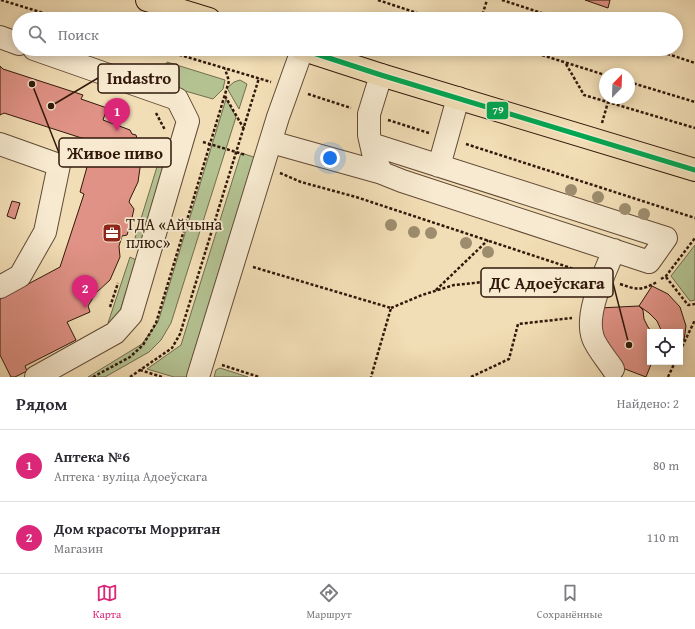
<!DOCTYPE html>
<html lang="ru">
<head>
<meta charset="utf-8">
<style>
	:root { --surface:#fff; --page:#f2f2f3; --text:#2b2b33; --muted:#7c7c81; --line:#e1e1e2; --accent:#db2777 }
	body { margin:0; font-family:"Gentium Book Plus",serif; background:var(--page); color:var(--text) }
	.controls { position:absolute; right:12px; bottom:12px; display:grid; overflow:hidden; border-radius:0px; box-shadow:0 2px 10px #0003 }
	.controls button { width:36px; height:36px; display:grid; place-items:center; padding:0; border:0; border-bottom:1px solid var(--line); background:var(--surface); color:var(--text); font:20px sans-serif }
	.compass { position:absolute; left:599px; top:68px; width:36px; height:36px; border-radius:50%; background:var(--surface); box-shadow:0 2px 10px #0003; rotate:23deg }
	.you { position:absolute; left:330px; top:158px; width:14px; height:14px; margin:-10px; border:3px solid #fff; border-radius:50%; background:#1a73e8; box-shadow:0 0 0 6px #1a73e833 }
	.badge { display:grid; place-items:center; width:26px; height:26px; border-radius:50%; background:var(--accent); color:#fff; font-size:13px; font-weight:700 }
	.pin { position:absolute; translate:-50% -33px; filter:drop-shadow(0 1px 2px #0008) }
	.pin::after { content:''; position:absolute; top:21px; width:14px; height:12px; background:inherit; clip-path:polygon(0 0,100% 0,50% 100%) }
	.list { margin:0; padding:0; list-style:none }
	h2 { display:flex; justify-content:space-between; align-items:center; height:52px; margin:0; padding:0 16px; font-size:17px }
	h2 small { font-size:13px; font-weight:400; color:var(--muted) }
	.list li { display:grid; grid-template-columns:26px 1fr auto; gap:12px; align-items:center; box-sizing:border-box; height:72px; padding:0 16px; border-top:1px solid var(--line) }
	.list b { display:block; font-size:15px; white-space:nowrap }
	.list p { margin:0; font-size:13px; white-space:nowrap; color:var(--muted) }
	.list em { font-size:13px; font-style:normal; color:var(--muted) }
	.icon { flex:none; width:22px; height:22px; fill:none; stroke:currentColor; stroke-width:2; stroke-linecap:round; stroke-linejoin:round }
	.map { position:relative; flex:none; width:695px; height:377px; overflow:hidden }
	.search { position:absolute; background:var(--surface); box-shadow:0 2px 10px #0003; left:12px; right:12px; top:12px; height:44px; display:flex; align-items:center; gap:10px; box-sizing:border-box; padding:0 14px; border-radius:22px; color:var(--muted); font-size:15px }
	.sheet { height:196px; background:var(--surface) }
	nav { display:flex; justify-content:space-around; align-items:center; box-sizing:border-box; height:56px; border-top:1px solid var(--line); background:var(--surface); font-size:11px; color:var(--muted) }
	nav a { display:grid; justify-items:center; gap:2px }
	nav .on { color:var(--accent) }
	.map>svg:first-child { display:block }
</style>
</head>
<body>
<div class="map">
<svg width="695" height="377" viewBox="0 0 695 377">
	<rect width="100%" height="100%" fill="#f2deb6"/>
	<filter id="stains"><feTurbulence type="fractalNoise" baseFrequency=".005" numOctaves="4"/><feColorMatrix values="0 0 0 0 .2 0 0 0 0 .09 0 0 0 0 .02 0 0 0 .5 -.17"/></filter>
	<radialGradient id="worn" r=".72"><stop offset=".6" stop-color="#630" stop-opacity="0"/><stop offset="1" stop-color="#630" stop-opacity=".3"/></radialGradient>
	<!-- green -->
	<path fill="#b4c292" stroke="#726d4e" d="M167,62L225,80L223,89L213,99L161,84Z
		M240,80L247,84L239,109L227,88L234,82Z
		M226,99L236,117L171,323L161,340L149,352L105,377H88L142,344L158,322Z
		M165,141H173L143,240L135,238Z
		M241,153L257,158L191,377H174L147,369L181,345Z
		M695,245V300L690,301L671,276Z
		M130,257L136,260L118,318L108,323Z
		M220,368L248,377H214L216,370Z"/>
	<!-- building -->
	<path fill="#e09286" stroke="#31180a" d="M585,0H610L608,8Z
		M0,66L3,69L83,95L81,99L107,108L103,120L130,130L132,134L136,135L139,145L141,161L138,182L130,199L129,202L134,209L131,222L127,235L122,236L119,246L120,257L110,280L96,293L88,306L90,312L67,322L76,340L25,366L27,371L15,377H11L0,355V299L60,267L84,194L80,192L94,142L4,113L0,115Z
		M12,201L20,203L15,219L7,216Z
		M652,286L668,294L680,307L686,326L684,340H680V332H662L657,321L649,313L639,306Z
		M639,306L643,310L644,319L648,327L652,332H650V362H652L646,377L625,369L617,360L605,340L600,325L599,308Z"/>
	<g fill="none" stroke-linecap="round" stroke-linejoin="round">
		<defs>
			<path id="minor" d="M0,37L19,44
				M34,49L177,99L188,121L131,315L115,333L36,377
				M271,142L382,173
				M0,144L59,165L45,232L20,276L0,287
				M371,144L666,238L649,262L402,181L382,173L374,157L369,135V114L381,75
				M439,166L458,98
				M613,369C607,360 596,347 593,338C584,313 605,273 614,250
				M198,377L278,117L302,50"/>
			<path id="major" d="M147,0L209,19
				M301,49L381,75L695,170"/>
		</defs>
		<!-- minor casing -->
		<use href="#minor" stroke="#614a35" stroke-width="24"/>
		<!-- major casing -->
		<use href="#major" stroke="#31180a" stroke-width="24"/>
		<!-- path -->
		<path stroke="#31180a" stroke-width="2.5" stroke-dasharray="3 2" stroke-linecap="butt" d="M1,0L63,19
			M378,0L435,19
			M502,0L560,19
			M481,19L487,0
			M160,49L271,82
			M523,49L605,75
			M653,49L695,63
			M566,64L584,95L695,128
			M629,82L695,102
			M308,94L351,108
			M225,96L244,129
			M156,113L165,130
			M388,120L429,133
			M602,123L608,102
			M203,142L246,155
			M466,144L695,218
			M280,173L301,182L356,197L583,272
			M253,267L391,308L371,377
			M666,277L688,305L695,304
			M661,279L666,276L695,238
			M620,284C638,290 640,291 657,282
			M436,290L488,240
			M110,307L118,283
			M391,308L422,295L454,285L581,272
			M680,351L695,320
			M222,365L259,377
			M140,370L162,377
			M93,377L130,357L143,345L156,323L229,81L225,69
			M130,377L172,348L180,334L259,78
			M471,377L509,359L518,324L572,318
			M668,377L675,362"/>
		<!-- minor -->
		<use href="#minor" stroke="#f7ead0" stroke-width="22"/>
		<!-- major -->
		<use href="#major" stroke="#f2deb6" stroke-width="22"/>
		<defs>
			<path id="bus-1" d="M301,49L381,75L695,170"/>
		</defs>
		<!-- bus-1 casing -->
		<use href="#bus-1" stroke="#f7ead0" stroke-width="8"/>
		<!-- bus-1 -->
		<use href="#bus-1" stroke="#00a651" stroke-width="5"/>
	</g>
	<!-- trees -->
	<g fill="#9d8d6e">
		<circle cx="571" cy="190" r="6"/>
		<circle cx="598" cy="197" r="6"/>
		<circle cx="625" cy="209" r="6"/>
		<circle cx="644" cy="214" r="6"/>
		<circle cx="391" cy="225" r="6"/>
		<circle cx="414" cy="232" r="6"/>
		<circle cx="431" cy="233" r="6"/>
		<circle cx="466" cy="243" r="6"/>
		<circle cx="488" cy="252" r="6"/>
	</g>
	<!-- icons -->
	<defs>
		<symbol id="office-square" viewBox="-11 -11 22 22"><rect x="-9" y="-9" width="18" height="18" rx="4" fill="#8f2418" stroke="#f7ead0"/><path d="M-6-3h4V-5.5h4V-3h4V5H-6ZM-1-4.5V-3h2v-1.5ZM-6 0V1H6V0Z" fill="#fff"/></symbol>
	</defs>
	<g fill-rule="evenodd">
		<use href="#office-square" x="101" y="222" width="22" height="22"/>
	</g>
	<g text-anchor="middle" stroke-width="3.5" stroke-linejoin="round" paint-order="stroke">
		<!-- poi labels -->
		<g font-size="16" fill="#31180a" stroke="#f7ead0" text-anchor="start">
			<text x="126" y="230">ТДА «Айчына<tspan x="126" dy="18">плюс»</tspan></text>
		</g>
	</g>
	<!-- callouts -->
	<path fill="none" stroke="#31180a" stroke-width="1.5" d="M51 106L98 78M32 84L59 153M629 345L613 283"/>
	<g fill="#31180a" stroke="#f7ead0" stroke-width="1.5">
		<circle cx="51" cy="106" r="4"/>
		<circle cx="32" cy="84" r="4"/>
		<circle cx="629" cy="345" r="4"/>
	</g>
	<g fill="#f7ead0" stroke="#31180a" stroke-width="1.5">
		<rect x="98" y="64" width="81" height="29" rx="4"/>
		<rect x="59" y="138" width="112" height="29" rx="4"/>
		<rect x="481" y="268" width="132" height="29" rx="4"/>
	</g>
	<g font-size="17" text-anchor="middle" font-weight="bold" fill="#31180a">
		<text x="139" y="84">Indastro</text>
		<text x="115" y="159">Живое пиво</text>
		<text x="547" y="289">ДС Адоеўскага</text>
	</g>
	<rect stroke="#f7ead0" stroke-width="1.5" x="486" y="101" width="23" height="19" rx="4" fill="#00a651"/>
	<g font-size="11" text-anchor="middle" font-weight="bold" fill="#fff">
		<text x="498" y="114">79</text>
	</g>
	<rect width="100%" height="100%" filter="url(#stains)"/>
	<rect width="100%" height="100%" fill="url(#worn)"/>
</svg>
<div class="controls">
<button><svg class="icon" aria-label="locate" viewBox="0 0 24 24"><circle cx="12" cy="12" r="6"/><path d="M12 2v4M12 18v4M2 12h4M18 12h4"/></svg></button>
</div>
<svg class="compass" viewBox="-18 -18 36 36"><path d="M0-13l5 13h-10z" fill="#e53935"/><path d="M0 13l5-13h-10z" fill="#7c7c81"/></svg>
<div class="you"></div>
<div class="pin badge" style="left:117px;top:131px">1</div>
<div class="pin badge" style="left:85px;top:308px">2</div>
<div class="search"><svg class="icon" aria-label="search" viewBox="0 0 24 24"><circle cx="10" cy="10" r="6"/><path d="M15 15l6 6"/></svg>Поиск</div>
</div>
<section class="sheet">
<h2>Рядом<small>Найдено: 2</small></h2>
<ul class="list">
<li><span class="badge">1</span><div><b>Аптека №6</b><p>Аптека · вуліца Адоеўскага</p></div><em>80 m</em></li>
<li><span class="badge">2</span><div><b>Дом красоты Морриган</b><p>Магазин</p></div><em>110 m</em></li>
</ul>
</section>
<nav>
<a class="on"><svg class="icon" aria-label="map" viewBox="0 0 24 24"><path d="M3 6l6-2 6 2 6-2v14l-6 2-6-2-6 2zM9 4v14M15 6v14"/></svg>Карта</a>
<a><svg class="icon" aria-label="directions" viewBox="0 0 24 24"><path d="M12 3l9 9-9 9-9-9zM9 14v-3h6M13 9l2 2-2 2"/></svg>Маршрут</a>
<a><svg class="icon" aria-label="saved" viewBox="0 0 24 24"><path d="M7 4h10v16l-5-4-5 4z"/></svg>Сохранённые</a>
</nav>
</body>
</html>
